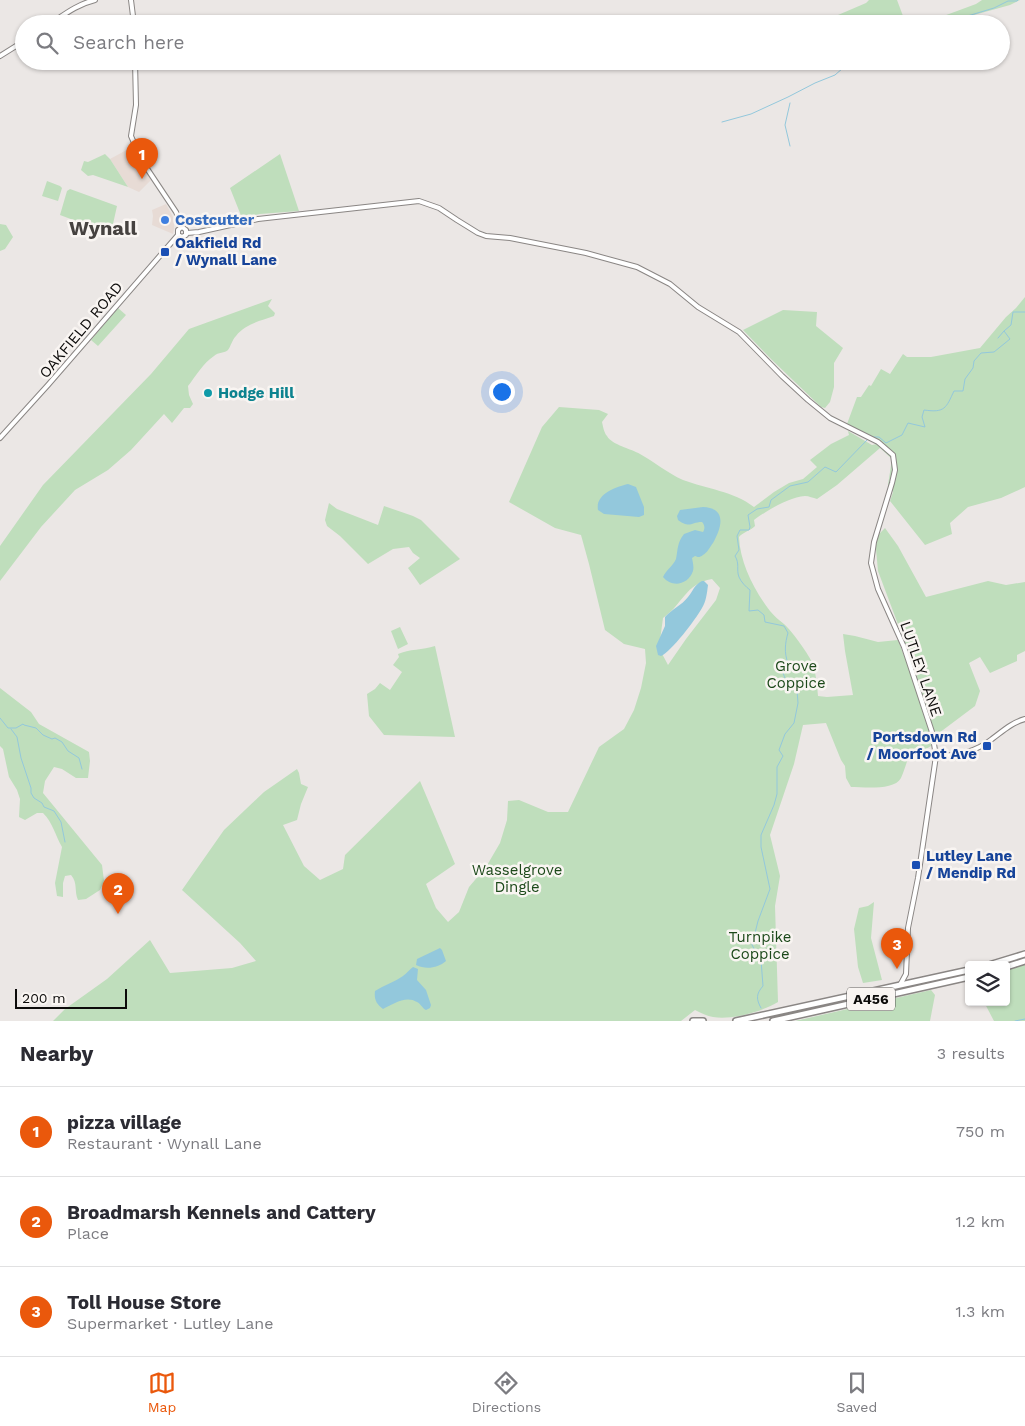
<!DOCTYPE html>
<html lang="en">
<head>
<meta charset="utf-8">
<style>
	:root { --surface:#fff; --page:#f2f2f3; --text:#2b2b33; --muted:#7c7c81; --line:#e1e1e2; --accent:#ea580c }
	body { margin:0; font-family:"Work Sans",sans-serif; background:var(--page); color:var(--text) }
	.controls { position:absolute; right:15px; bottom:15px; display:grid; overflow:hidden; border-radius:5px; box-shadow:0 1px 4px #0004 }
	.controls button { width:45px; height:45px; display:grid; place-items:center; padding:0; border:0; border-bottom:1px solid var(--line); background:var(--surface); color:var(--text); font:25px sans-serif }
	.scale { position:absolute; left:15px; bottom:12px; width:112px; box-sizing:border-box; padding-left:5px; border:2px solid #0c0b0a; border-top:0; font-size:14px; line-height:18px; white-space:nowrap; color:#0c0b0a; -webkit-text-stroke:4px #f9f5f2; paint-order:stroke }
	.you { position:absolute; left:501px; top:391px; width:18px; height:18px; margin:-12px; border:4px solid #fff; border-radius:50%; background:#1a73e8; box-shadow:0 0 0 8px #1a73e833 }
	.badge { display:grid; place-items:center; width:32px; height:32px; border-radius:50%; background:var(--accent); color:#fff; font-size:16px; font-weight:700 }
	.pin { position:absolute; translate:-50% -41px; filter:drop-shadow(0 1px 2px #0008) }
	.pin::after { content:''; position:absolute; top:26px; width:18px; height:15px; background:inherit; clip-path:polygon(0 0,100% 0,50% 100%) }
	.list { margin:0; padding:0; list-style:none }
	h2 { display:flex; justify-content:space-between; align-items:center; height:65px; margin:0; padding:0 20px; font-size:21px }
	h2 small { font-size:16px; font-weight:400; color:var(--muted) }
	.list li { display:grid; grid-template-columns:32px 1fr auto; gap:15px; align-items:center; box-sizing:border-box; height:90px; padding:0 20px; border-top:1px solid var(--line) }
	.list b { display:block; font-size:19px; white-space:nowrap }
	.list p { margin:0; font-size:16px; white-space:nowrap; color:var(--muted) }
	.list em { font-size:16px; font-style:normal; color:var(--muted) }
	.icon { flex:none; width:28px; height:28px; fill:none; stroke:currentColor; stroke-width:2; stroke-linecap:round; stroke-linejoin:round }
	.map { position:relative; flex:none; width:1025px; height:1021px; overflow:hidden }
	.search { position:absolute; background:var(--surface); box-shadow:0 1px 4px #0004; left:15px; right:15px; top:15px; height:55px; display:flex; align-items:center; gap:12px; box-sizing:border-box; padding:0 18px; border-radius:28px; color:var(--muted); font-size:19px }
	.sheet { height:335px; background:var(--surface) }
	nav { display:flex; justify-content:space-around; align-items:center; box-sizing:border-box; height:70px; border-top:1px solid var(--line); background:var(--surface); font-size:14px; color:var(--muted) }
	nav a { display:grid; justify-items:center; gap:2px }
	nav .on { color:var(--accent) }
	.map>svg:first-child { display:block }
</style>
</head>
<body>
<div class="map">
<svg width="1025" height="1021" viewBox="0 0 1025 1021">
	<rect width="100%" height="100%" fill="#ebe7e5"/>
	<!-- built -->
	<path fill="#e7dbd5" d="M132,147L151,180L139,192L128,187L110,159Z
		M166,204L174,219V229L173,234L152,225L153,216L152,210Z"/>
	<!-- green -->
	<path fill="#bfdebc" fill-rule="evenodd" d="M869,0H897L906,24H817L866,3Z
		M982,0H1020L1010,5L956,20L946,24H922L976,4Z
		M105,154L110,159L128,187L93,175L88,176L81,170L84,161L88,162Z
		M280,154L299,211L260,214L242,218L230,188Z
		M47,181L60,186L62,188L58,201L42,196Z
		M70,189L117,206L113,224L74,228L76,221L60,215L67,191Z
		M0,224L6,225L13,237L5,249L0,251Z
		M1025,297V487L1001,498L968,507L950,523L952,534L925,545L890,501L893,492L888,485L892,459L880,448L837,485L817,499C813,498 809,496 805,496C789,497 766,511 754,520L755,526C750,531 743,532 739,537C740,563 754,590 770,611C774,616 779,620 784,624C792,631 807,652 812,662C816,673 817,684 818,696L827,697L853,695L845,651L843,634L855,636L878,642L898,640C910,672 929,713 931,746L921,752L911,751C907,760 905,769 901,778C894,791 863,787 851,787L846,778L845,766L841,760L826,723L803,725L794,764L770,835L780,876L775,906L778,1002C761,1012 733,1020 713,1017C707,1016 701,1013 695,1010L681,1021H53L65,1009L107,979L150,940L170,973L232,968L256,961L240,943L182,890L224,830L264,792L297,769L299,773L301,784L308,787L301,804L297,820L283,825L304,866L320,880L343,869L345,855L420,781L455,864L426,884L436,908L448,922L459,912L469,887L486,867L500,843L507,820L508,801L519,800L548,812H568L599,747L624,729L634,710L641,688L646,663L645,649L624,644L605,630L589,564L581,535L555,528L509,502L542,427L559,407L599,410L608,414L602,422C603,426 604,433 607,436C612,445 632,449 640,454C655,462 667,473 683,480C707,489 733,491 754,507L774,492L789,483L803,479L817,467L810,460L831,444L849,435L848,431L872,445L882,443L847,424L857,397H861L869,385L871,386L881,369L890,374L903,354L907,357H931L980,348L1006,317L1016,308ZM712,579L720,588L716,600L686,639L668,665L659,648L663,618C683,604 685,584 712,579Z
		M272,299L268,306L275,313L274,316C260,321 245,324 236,336C232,340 231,346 228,350C225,353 218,352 214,356C203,363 196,376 188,386L189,395L193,404L190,408H184L172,423L164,414L131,450L108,470L75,490L41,527L0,581V546L43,485L151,374L189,329Z
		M118,308L126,315L98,346L91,340Z
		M783,310L817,312L816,326L843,348L834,363V387L830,402L825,408L821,407L771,359L743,330Z
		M329,503L337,509L378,525L384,506L413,516L421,520L460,559L420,585L408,568L420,558L413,553L409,547L393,549L368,564L340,536L327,526L325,520Z
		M885,528L898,546L926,597L988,581L1006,585L1025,582V651L1017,655V661L990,673L980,657L969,663L980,691L975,706L935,736L914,667L878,571L875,538Z
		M400,627L408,644L398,649L391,631Z
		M435,646L455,737L384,735L369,716L367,694L375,689L380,683L390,690L402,672L393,665L399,657L398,654C409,649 423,650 435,646Z
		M0,688L31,712L39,724L89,752L90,761L88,778H76L62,769L54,767L45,781L43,793L102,865L104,881L100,890L86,899L78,900C74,891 78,883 71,875L65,876L63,883V897L57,896L55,883L62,847C55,835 53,823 43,813H37L25,820L19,817L20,799L17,790L9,777L3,749L0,746Z
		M874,902L871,938L882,980L863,983L858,967L854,929L859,908L868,906Z
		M1025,964V1021H994L984,1002H1006V971Z
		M931,990L935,995L930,1021H795Z"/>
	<!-- water -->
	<path fill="#93c8dc" d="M628,484L636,487L644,507V515L639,517L604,514L598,510C595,494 616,487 628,484Z
		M703,507C727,508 722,527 713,543C710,547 707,553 703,555C699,558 698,557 695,556L692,558C693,563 694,567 693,571C688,585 672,588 663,577C666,570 673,566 676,559C678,549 677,543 684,534L695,530L703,532C705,529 705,525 702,522C691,522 690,529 678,520L677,516L680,510Z
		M702,581H704L708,585C707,593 706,602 702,608C696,619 671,652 661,656L658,655L656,646L665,626V617C672,609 682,605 688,597C694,590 693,586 702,581Z
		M440,948L442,950L446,961C438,968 426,970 416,965L417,959Z
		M413,967L418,969L417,980L426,990L431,1005L430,1008L426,1010C422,1008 421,1004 417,1002C406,995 393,1004 383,1009C376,1004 374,999 375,991C384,985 395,982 403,976C407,973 409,970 413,967Z"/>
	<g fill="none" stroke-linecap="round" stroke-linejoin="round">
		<!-- stream -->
		<path stroke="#93c8dc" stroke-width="1" d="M941,24L994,8L1008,1H1017L1018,0
			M722,122L751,114L788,97L815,83L835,75L851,61
			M790,146L785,125L790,103
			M998,338L1004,331
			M874,437H879L886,443L902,435L908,423L925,427L922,417L924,410C945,413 946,408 954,391H963L965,379L973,368L974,361L981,353L994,352L1010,339L1004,331L1011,325L1013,312H1025
			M0,718L8,728H16L23,724L24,725L36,728L43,735L52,739L55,738L62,742L68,751L79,758L82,769
			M11,729L17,737L21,758L31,788V793L34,798L42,803L44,807L54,811L61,822L65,842
			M761,1008C756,999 756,994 763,986L761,960L752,945L758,921L770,889L761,847V835L774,805L777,794V767L783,756L779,750L785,734L794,723L798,703L797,690L786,681L782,670L788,663C784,653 785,643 788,633L784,626L765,622L764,615L758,610L749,611L750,590C746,587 741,582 739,577C736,569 740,564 735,556L739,550L737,536L740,530H749L750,527L748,515L757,509L769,507L771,500L790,486L808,482L825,467L836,472L868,439
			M1015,1021L1025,1019"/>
		<defs>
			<path id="secondary" d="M131,0L134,24
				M50,24C65,14 78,4 95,0
				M0,56L24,41
				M135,61L136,105L131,136L142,161L176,212L182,227
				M187,233L199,232L258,219L419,201L439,208L457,220L478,233L486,236L510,238L586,253L637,267L670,284L698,307L739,332L782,376L808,400L830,418L878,442L893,455L895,470L892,483L874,542L871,563L878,589L904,647L932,732L936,756L918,878L908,928L906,974L900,985
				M178,235L182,237L186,235V230L182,227
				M0,438L48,385L178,235V230L182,227
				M936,756C956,756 976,752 992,739C1003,731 1011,723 1025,719"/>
			<path id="highway" d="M989,965L1025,954
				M1006,967L1025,961
				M693,1021H703
				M736,1021L969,970
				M773,1021L969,977"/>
		</defs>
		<!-- secondary casing -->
		<use href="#secondary" stroke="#8a8684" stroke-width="6"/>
		<!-- highway casing -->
		<use href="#highway" stroke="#8a8684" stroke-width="8"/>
		<!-- secondary -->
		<use href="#secondary" stroke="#fff" stroke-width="4"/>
		<!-- highway -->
		<use href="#highway" stroke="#fff" stroke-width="5"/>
	</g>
	<!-- markers -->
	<circle fill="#3f7fe0" stroke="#f9f5f2" stroke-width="2" cx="165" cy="220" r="5"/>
	<g fill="#1a4fb4" stroke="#f9f5f2" stroke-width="2">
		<rect x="160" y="247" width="10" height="10" rx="2.5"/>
		<rect x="982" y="741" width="10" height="10" rx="2.5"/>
		<rect x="911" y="860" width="10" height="10" rx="2.5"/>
	</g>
	<circle fill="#0f9aa8" stroke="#f9f5f2" stroke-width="2" cx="208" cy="393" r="5"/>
	<g text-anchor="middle" stroke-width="5" stroke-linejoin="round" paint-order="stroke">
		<!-- shield labels -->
		<rect fill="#f9f5f2" stroke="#535150" stroke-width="1" x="847" y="987.5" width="48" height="23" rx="4"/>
		<g font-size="14" font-weight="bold" fill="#0c0b0a">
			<text x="871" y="1004">A456</text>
		</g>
		<!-- shop labels -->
		<g font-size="15" font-weight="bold" fill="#366cbe" stroke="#f9f5f2" text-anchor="start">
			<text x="175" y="225">Costcutter</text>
		</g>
		<!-- transit labels -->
		<g font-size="15" font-weight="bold" fill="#164399" stroke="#f9f5f2" text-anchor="start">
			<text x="175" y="248">Oakfield Rd<tspan x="175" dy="17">/ Wynall Lane</tspan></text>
			<text x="977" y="742" text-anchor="end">Portsdown Rd<tspan x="977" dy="17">/ Moorfoot Ave</tspan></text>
			<text x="926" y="861">Lutley Lane<tspan x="926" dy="17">/ Mendip Rd</tspan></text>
		</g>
		<!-- street labels -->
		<g font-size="15" fill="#0c0b0a" stroke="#f9f5f2">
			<text transform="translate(81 330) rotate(-50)" y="5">OAKFIELD ROAD</text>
			<text transform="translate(921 669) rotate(71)" y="5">LUTLEY LANE</text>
		</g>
		<!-- culture labels -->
		<g font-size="15" font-weight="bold" fill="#0d838f" stroke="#f9f5f2" text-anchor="start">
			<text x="218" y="398">Hodge Hill</text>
		</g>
		<!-- park labels -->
		<g font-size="15" fill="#1c491a" stroke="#f9f5f2">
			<text x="796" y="671">Grove<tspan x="796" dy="17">Coppice</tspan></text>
			<text x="517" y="875">Wasselgrove<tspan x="517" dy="17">Dingle</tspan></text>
			<text x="760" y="942">Turnpike<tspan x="760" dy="17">Coppice</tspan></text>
		</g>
		<!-- district labels -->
		<g font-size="20" font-weight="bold" fill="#464240" stroke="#f9f5f2">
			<text x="103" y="235">Wynall</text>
		</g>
	</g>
</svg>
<div class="controls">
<button><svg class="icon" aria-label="layers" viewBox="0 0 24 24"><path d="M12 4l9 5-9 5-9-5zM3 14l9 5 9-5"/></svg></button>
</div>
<div class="scale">200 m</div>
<div class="you"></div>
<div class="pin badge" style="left:142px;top:179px">1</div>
<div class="pin badge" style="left:118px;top:914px">2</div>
<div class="pin badge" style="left:897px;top:969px">3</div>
<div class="search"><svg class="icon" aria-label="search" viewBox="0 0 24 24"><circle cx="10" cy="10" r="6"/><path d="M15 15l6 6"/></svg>Search here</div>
</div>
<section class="sheet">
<h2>Nearby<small>3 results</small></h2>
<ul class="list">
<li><span class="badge">1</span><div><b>pizza village</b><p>Restaurant · Wynall Lane</p></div><em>750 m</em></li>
<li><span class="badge">2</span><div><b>Broadmarsh Kennels and Cattery</b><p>Place</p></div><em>1.2 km</em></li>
<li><span class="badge">3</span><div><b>Toll House Store</b><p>Supermarket · Lutley Lane</p></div><em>1.3 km</em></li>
</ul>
</section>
<nav>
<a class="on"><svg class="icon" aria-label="map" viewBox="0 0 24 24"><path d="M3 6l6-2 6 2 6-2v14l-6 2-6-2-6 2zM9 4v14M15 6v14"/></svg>Map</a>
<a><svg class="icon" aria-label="directions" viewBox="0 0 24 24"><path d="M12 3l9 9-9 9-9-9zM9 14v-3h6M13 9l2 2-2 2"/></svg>Directions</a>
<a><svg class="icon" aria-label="saved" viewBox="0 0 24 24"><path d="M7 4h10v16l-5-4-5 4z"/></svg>Saved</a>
</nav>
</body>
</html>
